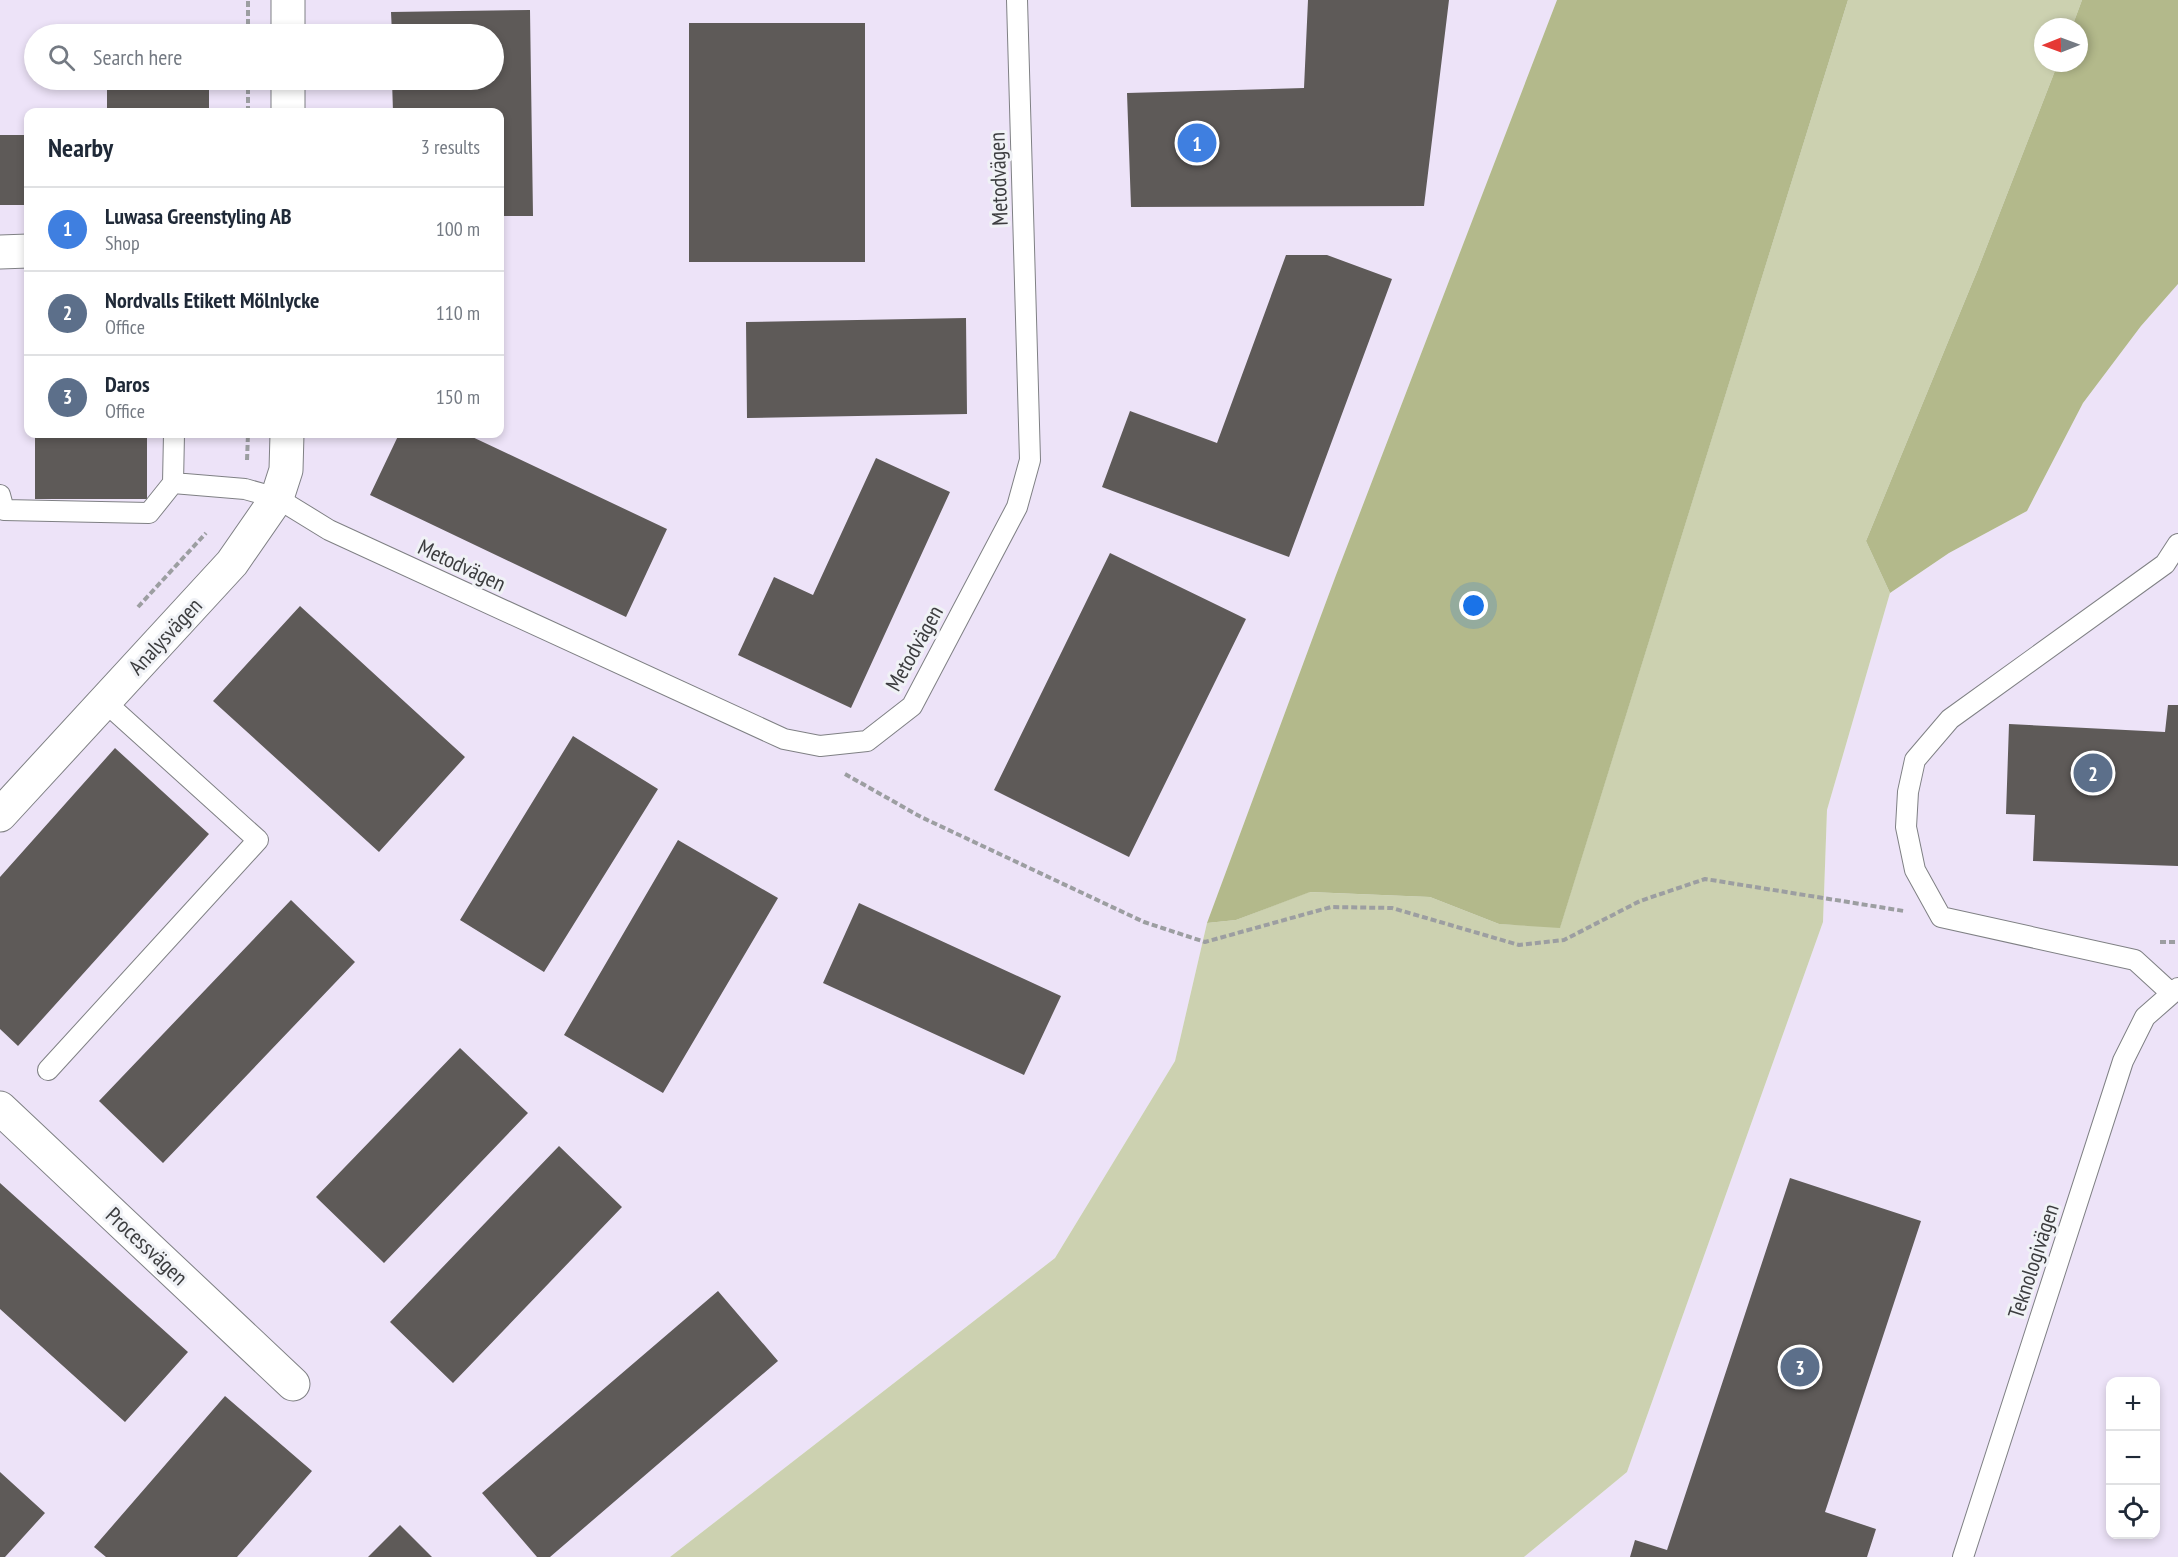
<!DOCTYPE html>
<html lang="en">
<head>
<meta charset="utf-8">
<style>
	:root { --surface:#fff; --page:#f2f2f3; --text:#1f2937; --muted:#747a83; --line:#e0e1e3; --accent:#ab2368 }
	body { margin:0; font-family:"PT Sans Narrow",sans-serif; background:var(--page); color:var(--text) }
	.controls { position:absolute; right:18px; bottom:18px; display:grid; overflow:hidden; border-radius:12px; box-shadow:0 3px 9px #0003 }
	.controls button { width:54px; height:54px; display:grid; place-items:center; padding:0; border:0; border-bottom:2px solid var(--line); background:var(--surface); color:var(--text); font:30px sans-serif }
	.compass { position:absolute; left:2034px; top:18px; width:54px; height:54px; border-radius:50%; background:var(--surface); box-shadow:0 3px 9px #0003; rotate:269deg }
	.you { position:absolute; left:1474px; top:606px; width:21px; height:21px; margin:-15px; border:4px solid #fff; border-radius:50%; background:#1a73e8; box-shadow:0 0 0 9px #1a73e833 }
	.badge { display:grid; place-items:center; width:39px; height:39px; border-radius:50%; background:var(--accent); color:#fff; font-size:20px; font-weight:700 }
	.pin { position:absolute; translate:-50% -50%; border:3px solid #fff; box-shadow:0 2px 6px #0006 }
	.list { margin:0; padding:0; list-style:none }
	h2 { display:flex; justify-content:space-between; align-items:center; height:78px; margin:0; padding:0 24px; font-size:26px }
	h2 small { font-size:20px; font-weight:400; color:var(--muted) }
	.list li { display:grid; grid-template-columns:39px 1fr auto; gap:18px; align-items:center; box-sizing:border-box; height:84px; padding:0 24px; border-top:2px solid var(--line) }
	.list b { display:block; font-size:22px; white-space:nowrap }
	.list p { margin:0; font-size:20px; white-space:nowrap; color:var(--muted) }
	.list em { font-size:20px; font-style:normal; color:var(--muted) }
	.icon { flex:none; width:33px; height:33px; fill:none; stroke:currentColor; stroke-width:2; stroke-linecap:round; stroke-linejoin:round }
	.map { position:relative; flex:none; width:2178px; height:1557px; overflow:hidden }
	.search { position:absolute; background:var(--surface); box-shadow:0 3px 9px #0003; left:24px; top:24px; width:480px; height:66px; display:flex; align-items:center; gap:15px; box-sizing:border-box; padding:0 21px; border-radius:33px; color:var(--muted); font-size:22px }
	.panel { position:absolute; background:var(--surface); box-shadow:0 3px 9px #0003; left:24px; top:108px; width:480px; height:330px; border-radius:12px }
	.map>svg:first-child { display:block }
</style>
</head>
<body>
<div class="map">
<svg width="2178" height="1557" viewBox="0 0 2178 1557">
	<rect width="100%" height="100%" fill="#f0f2f6"/>
	<!-- industrial -->
	<path fill="#ede3f8" fill-rule="evenodd" d="M0,0H1557L1336,575L1207,923L1175,1061L1055,1258L670,1557H0ZM34,34H494V80H34ZM28,112H500V434H28Z
		M2178,284V1557H1524L1627,1472L1823,922L1827,810L1890,593L1949,553L2027,511L2083,403L2141,326ZM2110,1382H2156V1534H2110Z"/>
	<!-- green -->
	<path fill="#ccd1b0" d="M1848,0H2082L2072,27H2043V63H2058L1978,269L1866,541L1890,593L1827,810L1823,922L1627,1472L1524,1557H670L1055,1258L1175,1061L1207,923L1236,920L1309,892L1430,897L1499,924L1560,927Z"/>
	<!-- forest -->
	<path fill="#b3b98b" d="M1557,0H1848L1560,928L1499,924L1430,897L1310,892L1236,920L1207,923L1336,575Z
		M2082,0H2178V284L2141,326L2083,403L2027,511L1949,553L1890,593L1866,541L1978,269L2058,63H2079V27H2072Z"/>
	<!-- building -->
	<path fill="#5e5a58" d="M1308,0H1449L1424,206L1131,207L1127,93L1304,88Z
		M530,10L533,216H500V112H393L392,80H494V34H392L391,12Z
		M689,23H865V262H689Z
		M107,80H209V112H107Z
		M0,135H28V205H0Z
		M1286,255H1327L1392,279L1289,557L1102,487L1130,411L1217,443Z
		M966,318L967,414L747,418L746,322Z
		M35,434H147V499H35Z
		M399,434H466L667,529L626,617L370,495Z
		M876,458L950,492L851,708L738,655L774,577L813,595Z
		M1110,553L1246,619L1129,857L994,790Z
		M300,606L465,757L379,852L213,701Z
		M2168,705H2178V866L2033,861L2035,815L2006,814L2009,724L2165,732Z
		M573,736L658,789L544,972L460,920Z
		M115,748L209,834L18,1046L0,1029V877Z
		M678,840L778,898L663,1093L564,1035Z
		M291,900L355,962L163,1163L99,1101Z
		M859,903L1061,996L1024,1075L823,983Z
		M460,1048L528,1113L384,1263L316,1197Z
		M559,1146L622,1207L453,1383L390,1322Z
		M1790,1178L1921,1221L1825,1512L1876,1529L1867,1557H1630L1635,1540L1667,1550Z
		M0,1183L188,1352L125,1422L0,1309Z
		M718,1291L778,1361L550,1557H537L482,1493Z
		M225,1396L312,1471L237,1557H106L94,1547Z
		M0,1472L45,1513L5,1557H0Z
		M400,1525L432,1557H368Z"/>
	<g fill="none" stroke-linecap="round" stroke-linejoin="round">
		<defs>
			<path id="lane" d="M173,483L245,489L277,498L329,530L784,739L820,746L867,741L912,706L1017,507L1030,460L1017,0
				M0,495L4,510L149,513L173,483L174,434
				M2171,993L2135,960L1941,917L1915,870L1906,827L1908,792L1915,760L1950,719L2165,564L2178,544
				M48,1070L258,840L104,701
				M1963,1557L2123,1061L2145,1017L2178,988"/>
			<path id="street" d="M288,0V34
				M288,80V112
				M0,252L28,251
				M0,815L232,563L277,498L286,470L287,434
				M0,1108L293,1384"/>
		</defs>
		<!-- lane casing -->
		<use href="#lane" stroke="#7f8084" stroke-width="22"/>
		<!-- street casing -->
		<use href="#street" stroke="#7f8084" stroke-width="35"/>
		<!-- path -->
		<path stroke="#9c9ea1" stroke-width="4" stroke-dasharray="6 3" stroke-linecap="butt" d="M248,34V0
			M248,112V80
			M247,460L248,434
			M138,607L206,533
			M845,774L921,817L1144,922L1205,942L1331,907L1392,908L1519,945L1564,940L1640,901L1705,879L1904,911
			M2160,942H2178"/>
		<!-- lane -->
		<use href="#lane" stroke="#fff" stroke-width="20"/>
		<!-- street -->
		<use href="#street" stroke="#fff" stroke-width="33"/>
	</g>
	<g text-anchor="middle" stroke-width="6" stroke-linejoin="round" paint-order="stroke">
		<!-- street labels -->
		<g font-size="22" fill="#3c3d3f" stroke="#f0f2f6">
			<text transform="translate(998 179) rotate(-92)" y="8">Metodvägen</text>
			<text transform="translate(462 565) rotate(25)" y="8">Metodvägen</text>
			<text transform="translate(165 636) rotate(-47)" y="8">Analysvägen</text>
			<text transform="translate(914 648) rotate(-61)" y="8">Metodvägen</text>
			<text transform="translate(147 1246) rotate(43)" y="8">Processvägen</text>
			<text transform="translate(2033 1261) rotate(-72)" y="8">Teknologivägen</text>
		</g>
	</g>
</svg>
<div class="controls">
<button>+</button>
<button>−</button>
<button><svg class="icon" aria-label="locate" viewBox="0 0 24 24"><circle cx="12" cy="12" r="6"/><path d="M12 2v4M12 18v4M2 12h4M18 12h4"/></svg></button>
</div>
<svg class="compass" viewBox="-18 -18 36 36"><path d="M0-13l5 13h-10z" fill="#e53935"/><path d="M0 13l5-13h-10z" fill="#747a83"/></svg>
<div class="you"></div>
<div class="pin badge" style="left:1197px;top:143px;background:#3f7fe0">1</div>
<div class="pin badge" style="left:2093px;top:773px;background:#5c6f8a">2</div>
<div class="pin badge" style="left:1800px;top:1367px;background:#5c6f8a">3</div>
<div class="search"><svg class="icon" aria-label="search" viewBox="0 0 24 24"><circle cx="10" cy="10" r="6"/><path d="M15 15l6 6"/></svg>Search here</div>
<section class="panel">
<h2>Nearby<small>3 results</small></h2>
<ul class="list">
<li><span class="badge" style="background:#3f7fe0">1</span><div><b>Luwasa Greenstyling AB</b><p>Shop</p></div><em>100 m</em></li>
<li><span class="badge" style="background:#5c6f8a">2</span><div><b>Nordvalls Etikett Mölnlycke</b><p>Office</p></div><em>110 m</em></li>
<li><span class="badge" style="background:#5c6f8a">3</span><div><b>Daros</b><p>Office</p></div><em>150 m</em></li>
</ul>
</section>
</div>
</body>
</html>
